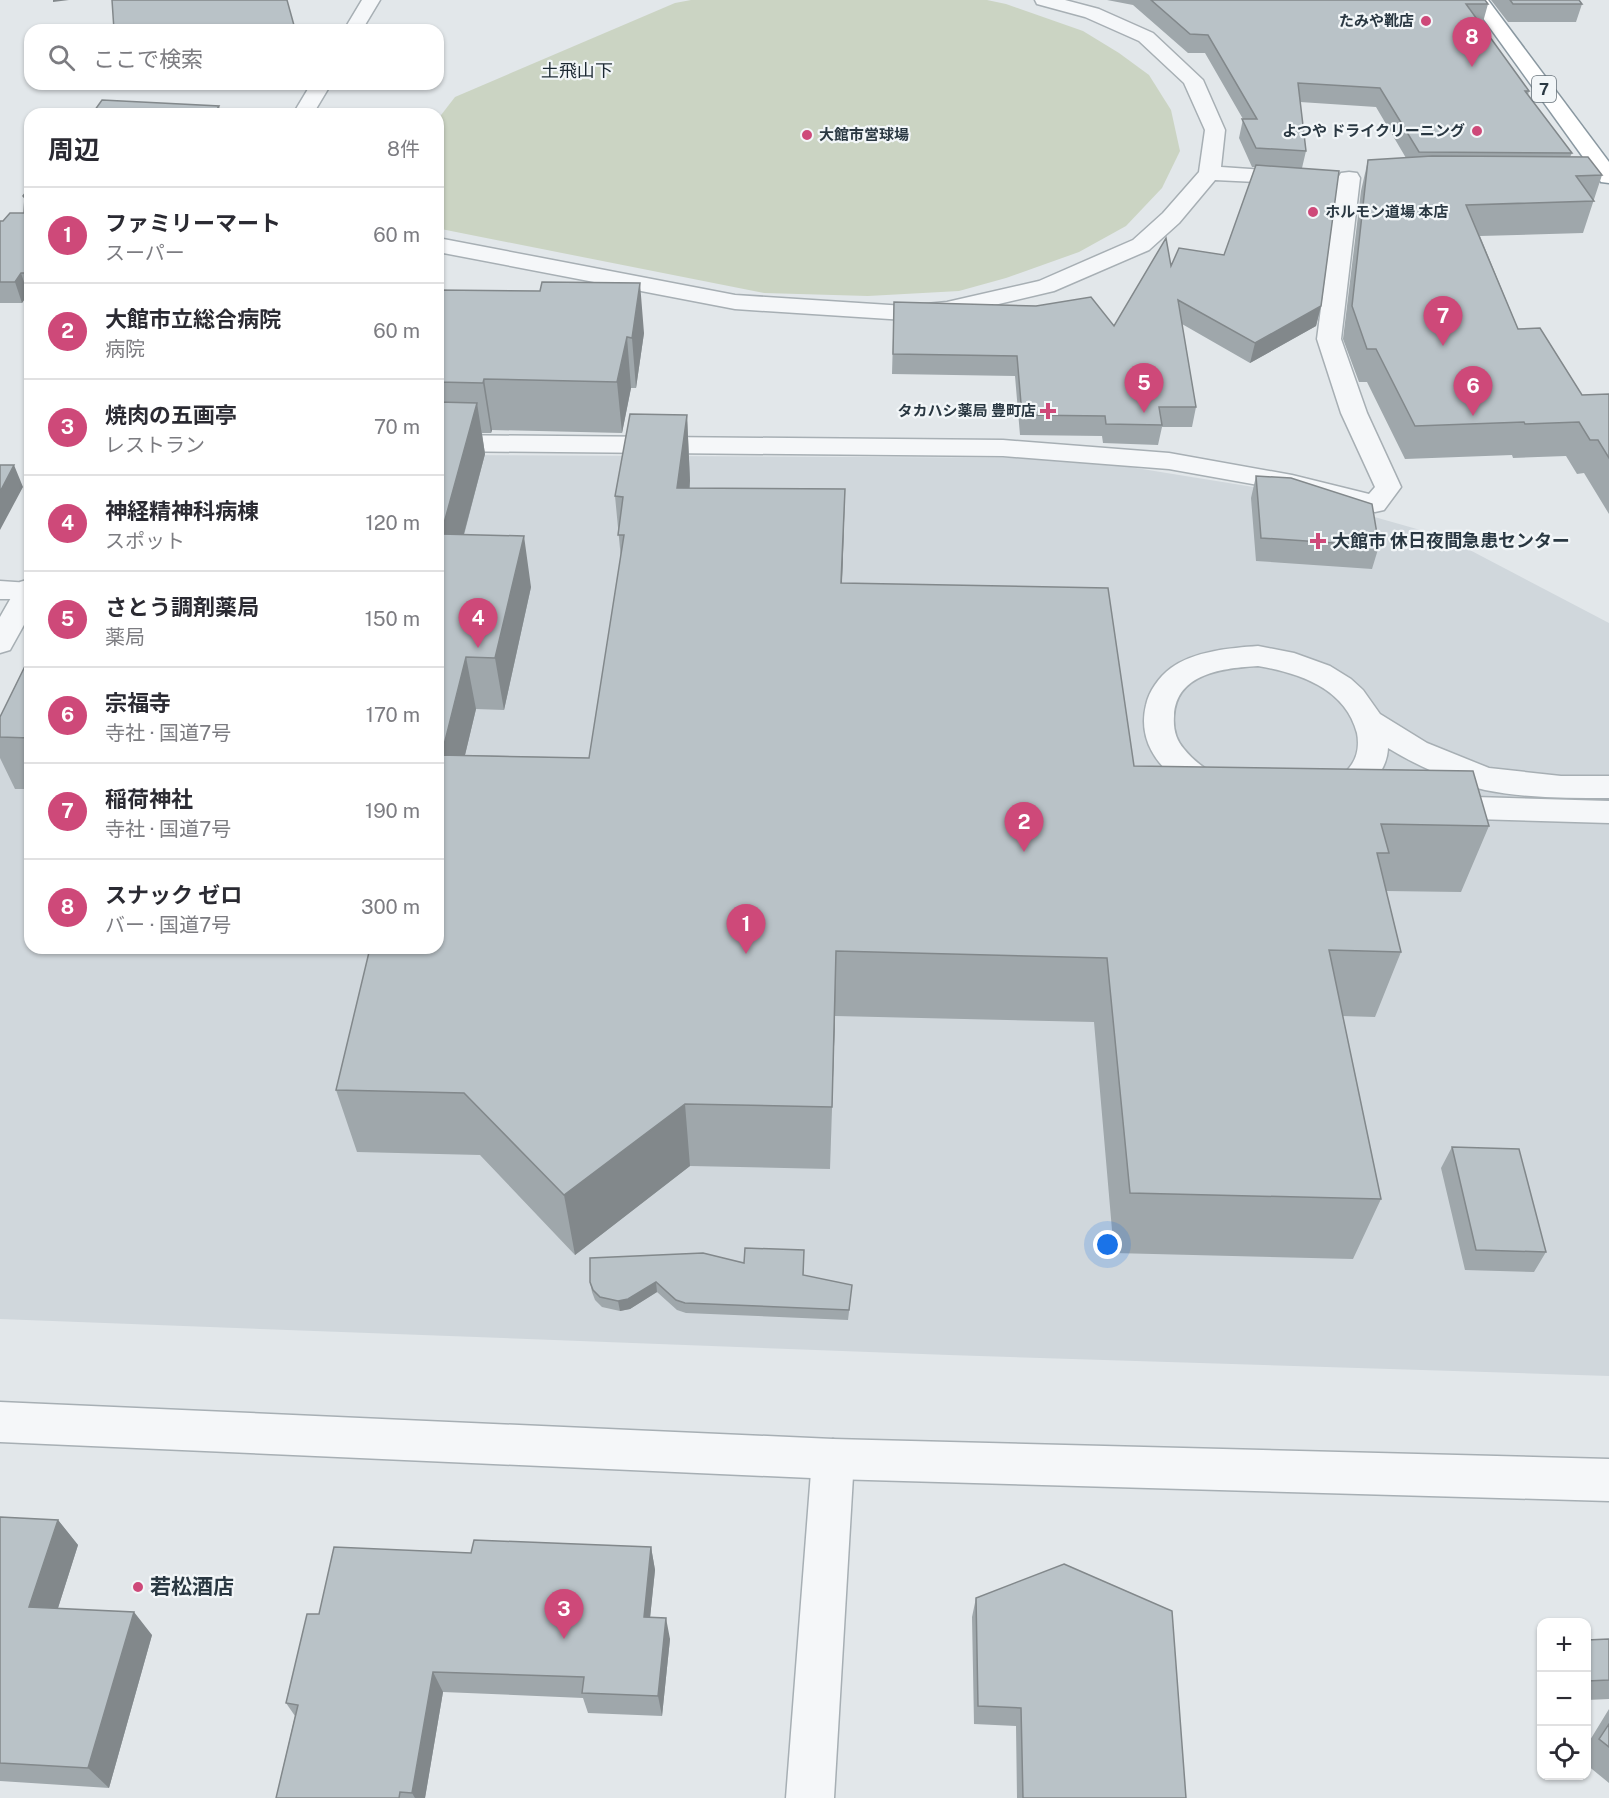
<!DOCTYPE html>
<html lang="ja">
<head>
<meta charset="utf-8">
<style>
	:root { --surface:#fff; --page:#f7f7f7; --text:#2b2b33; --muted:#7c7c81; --line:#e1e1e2; --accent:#ce4979 }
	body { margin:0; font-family:"Public Sans","Noto Sans JP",sans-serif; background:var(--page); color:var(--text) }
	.controls { position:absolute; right:18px; bottom:18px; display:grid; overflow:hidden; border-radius:12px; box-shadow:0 2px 4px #0004 }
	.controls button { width:54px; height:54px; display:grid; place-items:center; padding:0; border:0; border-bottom:2px solid var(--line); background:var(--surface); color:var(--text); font:30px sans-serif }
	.you { position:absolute; left:1108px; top:1245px; width:21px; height:21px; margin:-15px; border:4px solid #fff; border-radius:50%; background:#1a73e8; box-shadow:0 0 0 9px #1a73e833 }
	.badge { display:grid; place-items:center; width:39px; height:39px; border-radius:50%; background:var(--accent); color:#fff; font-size:20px; font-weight:700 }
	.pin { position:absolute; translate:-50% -50px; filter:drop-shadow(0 2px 3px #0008) }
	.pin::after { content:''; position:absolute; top:32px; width:21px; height:18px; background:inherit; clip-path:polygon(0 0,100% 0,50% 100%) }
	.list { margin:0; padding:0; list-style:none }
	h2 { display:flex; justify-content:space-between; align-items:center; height:78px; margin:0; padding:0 24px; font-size:26px }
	h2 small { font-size:20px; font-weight:400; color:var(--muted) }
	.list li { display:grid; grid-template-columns:39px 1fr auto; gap:18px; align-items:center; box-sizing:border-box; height:96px; padding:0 24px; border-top:2px solid var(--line) }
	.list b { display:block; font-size:22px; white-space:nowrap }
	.list p { margin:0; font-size:20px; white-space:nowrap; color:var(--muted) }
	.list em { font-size:20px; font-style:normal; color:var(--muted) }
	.icon { flex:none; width:33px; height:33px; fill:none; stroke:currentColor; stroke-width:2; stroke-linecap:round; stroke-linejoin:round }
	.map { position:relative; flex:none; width:1609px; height:1798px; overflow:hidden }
	.search { position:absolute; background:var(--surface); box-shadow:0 2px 4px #0004; left:24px; top:24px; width:420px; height:66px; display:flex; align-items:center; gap:15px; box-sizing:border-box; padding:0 21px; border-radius:18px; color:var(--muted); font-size:22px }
	.panel { position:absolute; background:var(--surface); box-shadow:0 2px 4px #0004; left:24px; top:108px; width:420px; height:846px; border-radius:18px }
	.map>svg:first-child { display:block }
</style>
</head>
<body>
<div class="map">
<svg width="1609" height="1798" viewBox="0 0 1609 1798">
	<rect width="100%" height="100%" fill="#e2e7ea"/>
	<!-- built -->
	<path fill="#d0d7dc" d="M438,455L1074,458L1290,493L1445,537L1609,623V1376L949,1355L0,1319V756L30,698V948H438Z"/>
	<!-- green -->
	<path fill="#cbd4c3" d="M691,0H987L1006,4L1083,31L1119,53L1149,75L1171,110L1180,151L1162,188L1126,226L1079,252L1006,278L959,291L868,296L764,293L441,229L438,200V119L455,97L675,3Z"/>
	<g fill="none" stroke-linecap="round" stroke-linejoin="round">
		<defs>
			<path id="minor" d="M1035,0H1065L1099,9L1153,33L1203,80L1225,130L1221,167L1296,172L1304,173L1307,178L1304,183L1296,184L1215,180L1179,223L1149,250L1054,291L947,316L905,320L735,309L438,252V238L735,295L905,306L947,302L1039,281L1133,240L1163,213L1199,172L1205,130L1184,83L1139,41L1085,17L1037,4Z
				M1349,172L1357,173L1360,178L1341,339L1367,413L1401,487L1384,510L1375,512L1291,491L1169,469L1003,456L438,451V435L1003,440L1169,453L1292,475L1369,494L1375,487L1341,413L1317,339L1338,178L1341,173Z
				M0,581L30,583V599H0Z
				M1258,646L1294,653L1330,666L1351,679L1363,690L1380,714L1427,743L1489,768L1561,776H1609V798C1568,798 1525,798 1485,790C1457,784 1412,763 1388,748C1387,775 1361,798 1337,805C1318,811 1299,817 1279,816C1224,815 1129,774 1146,705C1149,691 1159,677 1171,668C1194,651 1230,648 1258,646ZM1258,666C1299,673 1345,688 1357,733C1359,743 1358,755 1352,764C1316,817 1219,793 1184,749C1176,740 1173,729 1174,716C1176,673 1224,668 1258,666Z
				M1440,796L1609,801V823L1440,818L1429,815L1424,807L1429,799Z
				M833,1439L848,1445L854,1459L834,1798H786L812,1459L818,1445Z"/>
			<path id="tertiary" d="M362,0H380L362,30H344Z
				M311,84H331L313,114H293Z
				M30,579V614L10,650L0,653V617L20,582Z
				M0,1402L833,1439L1609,1459V1501L833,1479L0,1442Z"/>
			<path id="trunk" d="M1470,0H1488L1609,162V183L1601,182Z"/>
		</defs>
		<!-- minor casing -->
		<use href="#minor" stroke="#a7afb4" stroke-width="3"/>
		<!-- tertiary casing -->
		<use href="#tertiary" stroke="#a7afb4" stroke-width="3"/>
		<!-- trunk casing -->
		<use href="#trunk" stroke="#8a98a1" stroke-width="3"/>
		<!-- minor -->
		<use href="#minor" fill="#f5f7f9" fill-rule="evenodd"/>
		<!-- tertiary -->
		<use href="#tertiary" fill="#f5f7f9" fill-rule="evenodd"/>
		<!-- trunk -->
		<use href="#trunk" fill="#fff" fill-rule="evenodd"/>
	</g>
	<!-- wall -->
	<path fill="#9fa7ab" d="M1107,0H1485L1488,4L1483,22H1479L1529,91L1528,95L1572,153L1570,157L1602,175L1583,233L1480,236L1518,329L1582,395L1609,394V514L1584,473L1577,474L1566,456L1513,458L1512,455L1405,459L1367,382H1359L1343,339L1361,191L1368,160L1406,158L1376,107L1300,102L1306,151L1302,168L1321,306L1316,326L1250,363L1182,324L1196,407L1192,427H1162L1158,445L1103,443L1102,436L1020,435L1015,376L892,374L894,302L1114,326L1171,266L1224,255L1256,167H1252L1239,138L1243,119L1205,53H1188L1133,5Z
		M1491,0H1579L1582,4L1576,22H1508Z
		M30,187V294H28L22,303H0V221H3L24,213L25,201L23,196Z
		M438,290L644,333L636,388H631L622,433L492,430L491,433H482L485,454L464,535L531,587L504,710L476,709L465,755L589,758L621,559L615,496L687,415L690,481V488L845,489L842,583L1134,766L1489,826L1461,892L1386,891L1401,952L1375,1017L1342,1016L1381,1199L1353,1259L1114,1253L1094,1022L835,1016L830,1169L690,1166L575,1255L480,1155L357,1152L336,1090L438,948Z
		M1256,476L1379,546L1372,569L1256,561L1251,498Z
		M30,656V789H15L0,758V717Z
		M1452,1147L1546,1252L1534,1272L1465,1270L1441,1168Z
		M804,1260L803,1275L851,1295L848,1320L686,1313L677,1310L657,1292L630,1309L620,1311L602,1307L595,1300L592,1292L590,1282L744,1263Z
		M0,1517L58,1520L78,1545L58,1608L152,1635L109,1788L0,1781Z
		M651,1547L655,1570L650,1617L670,1639L662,1716L588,1713L583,1698L443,1692L425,1798H276L295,1716L286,1703L319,1614L471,1553Z
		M976,1598L1186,1798H1017L1016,1726L974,1724L972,1617Z
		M1609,1639V1699L1587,1700V1640Z
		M1609,1709V1783L1587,1765V1745Z"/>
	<!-- shaded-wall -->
	<path fill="#82888b" d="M53,0H69L53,2Z
		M219,106L221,114H214Z
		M30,269V282L27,273Z
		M21,273L28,294L22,303L15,282Z
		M640,283L644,333L636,388L632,338Z
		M1321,306L1316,326L1250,363L1255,343Z
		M627,337L631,388L622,433L617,382Z
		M484,379L492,430L491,433L483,383Z
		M477,403L485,454L450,586L441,534Z
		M687,415L690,481L681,554L677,488Z
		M14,465L23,487L0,530V492Z
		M845,489L843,556L839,650L841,583Z
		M524,536L531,587L504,710L495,658Z
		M466,657L476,709L454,801L443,749Z
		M836,951L835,1016L830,1169L832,1107Z
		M685,1104L690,1166L575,1255L564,1195Z
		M656,1282L657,1292L630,1309L620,1311L618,1301Z
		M58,1520L78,1545L51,1630L29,1607Z
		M651,1547L655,1570L648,1638L644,1617Z
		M134,1612L152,1635L109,1788L88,1768Z
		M666,1618L670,1639L662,1716L658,1696Z
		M433,1672L443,1692L425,1798H415L412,1793Z"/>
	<!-- building -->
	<path fill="#b9c2c7" stroke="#82888b" stroke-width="1.5" d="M112,0H287L295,29L288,30H114Z
		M1151,0H1485L1488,4H1466L1529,91H1525L1572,153L1419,152L1380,88L1298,83L1306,151L1256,148L1242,119H1257L1208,35L1190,34Z
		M1510,0H1579L1582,4H1513Z
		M102,100L219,106L214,114H92Z
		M1432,156L1588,157L1602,175L1576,176L1594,201L1466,205L1518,329L1540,328L1582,395L1609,394V458L1598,440H1590L1579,422L1525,424L1524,422L1415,426L1376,349H1367L1352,306L1368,160Z
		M1256,165L1339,171L1321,306L1255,343L1178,300L1196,407H1159L1162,425L1106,424L1105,416L1022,415L1017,356L893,354L894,302L1036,306L1091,297L1114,326L1166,238L1171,266L1179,248L1224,255Z
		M30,187V269L27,273H21L15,282H0V221H3L10,213H24L25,198L23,196Z
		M542,282L640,283L632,338L627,337L617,382L484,379L483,383L438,382V290L540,291Z
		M438,402L477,403L441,534L524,536L495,658L466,657L443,749H438Z
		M630,414L687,415L677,488L845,489L841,583L1108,588L1134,766L1473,771L1489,826L1381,824L1389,853H1377L1401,952L1329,950L1381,1199L1130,1193L1107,958L836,951L832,1107L685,1104L564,1195L464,1093L336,1090L370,948H438V755L589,758L624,535H618L623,497L615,496Z
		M0,465H14L0,492Z
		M1256,476L1291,478L1372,504L1379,546L1261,538Z
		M30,656V738L0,737V717Z
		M1452,1147L1519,1149L1546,1252L1476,1250Z
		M745,1248L804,1250L803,1275L852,1285L849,1310L685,1303L676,1300L656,1282L628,1299L618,1301L600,1297L593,1290L590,1282V1258L703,1253L744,1263Z
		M0,1517L58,1520L29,1607L134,1612L88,1768L0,1763Z
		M474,1540L651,1547L644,1617L666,1618L658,1696L582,1693L584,1677L433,1672L412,1793L400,1792L399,1798H276L298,1705L286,1703L307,1614H319L334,1547L471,1553Z
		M1064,1564L1172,1611L1186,1798H1023L1021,1708L978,1706L976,1598Z
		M1609,1639V1680L1587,1681V1640Z
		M1609,1724V1747L1599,1739Z"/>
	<!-- markers -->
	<g fill="#ce4979" stroke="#f2f6f8" stroke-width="2">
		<circle cx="1426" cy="21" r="6"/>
		<circle cx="1477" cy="131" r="6"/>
		<circle cx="807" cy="135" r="6"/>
		<circle cx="1313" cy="212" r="6"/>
		<path d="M1045 402h6v6h6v6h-6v6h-6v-6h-6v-6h6z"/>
		<path d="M1315 532h6v6h6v6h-6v6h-6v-6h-6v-6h6z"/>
		<circle cx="138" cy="1587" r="6"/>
	</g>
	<g text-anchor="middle" stroke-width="4.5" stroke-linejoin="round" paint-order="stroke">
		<!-- far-poi labels -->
		<g font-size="15" font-weight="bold" fill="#2a3842" stroke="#f2f6f8" text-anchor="end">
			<text x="1414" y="26">たみや靴店</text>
			<text x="1465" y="136">よつや ドライクリーニング</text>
			<text x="819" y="140" text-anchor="start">大館市営球場</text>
			<text x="1325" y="217" text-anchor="start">ホルモン道場 本店</text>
			<text x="1036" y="416">タカハシ薬局 豊町店</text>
		</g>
		<!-- shield labels -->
		<rect fill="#f2f6f8" stroke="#667179" stroke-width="1.5" x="1532" y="76" width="24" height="26" rx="4.5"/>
		<g font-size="16" font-weight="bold" fill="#2a3842">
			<text x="1544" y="95">7</text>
		</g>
		<!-- far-quarter labels -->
		<g font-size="18" fill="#1c2933" stroke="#f2f6f8">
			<text x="577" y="77">土飛山下</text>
		</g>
		<!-- poi labels -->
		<g font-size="18" font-weight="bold" fill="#2a3842" stroke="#f2f6f8" text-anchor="start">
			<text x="1332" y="547">大館市 休日夜間急患センター</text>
		</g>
		<!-- near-poi labels -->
		<g font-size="21" font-weight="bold" fill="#2a3842" stroke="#f2f6f8" text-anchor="start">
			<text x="150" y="1594">若松酒店</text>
		</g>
	</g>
</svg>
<div class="controls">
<button>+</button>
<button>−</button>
<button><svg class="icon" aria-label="locate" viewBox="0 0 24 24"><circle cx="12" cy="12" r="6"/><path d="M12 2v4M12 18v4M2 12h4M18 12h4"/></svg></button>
</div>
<div class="you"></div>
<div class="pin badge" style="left:746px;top:954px">1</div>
<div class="pin badge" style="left:1024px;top:852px">2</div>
<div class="pin badge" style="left:564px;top:1639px">3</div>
<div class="pin badge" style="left:478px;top:648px">4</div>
<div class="pin badge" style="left:1144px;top:413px">5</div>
<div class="pin badge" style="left:1473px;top:416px">6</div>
<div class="pin badge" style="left:1443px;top:346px">7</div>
<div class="pin badge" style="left:1472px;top:67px">8</div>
<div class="search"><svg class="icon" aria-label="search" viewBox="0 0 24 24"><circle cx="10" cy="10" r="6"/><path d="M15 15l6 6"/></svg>ここで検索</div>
<section class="panel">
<h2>周辺<small>8件</small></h2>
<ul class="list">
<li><span class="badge">1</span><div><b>ファミリーマート</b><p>スーパー</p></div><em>60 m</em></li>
<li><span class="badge">2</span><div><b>大館市立総合病院</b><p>病院</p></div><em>60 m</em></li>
<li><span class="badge">3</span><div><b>焼肉の五画亭</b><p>レストラン</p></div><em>70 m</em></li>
<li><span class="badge">4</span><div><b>神経精神科病棟</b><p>スポット</p></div><em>120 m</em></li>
<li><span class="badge">5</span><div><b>さとう調剤薬局</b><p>薬局</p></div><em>150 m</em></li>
<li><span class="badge">6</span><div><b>宗福寺</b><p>寺社 · 国道7号</p></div><em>170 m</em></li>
<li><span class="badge">7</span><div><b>稲荷神社</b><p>寺社 · 国道7号</p></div><em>190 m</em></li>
<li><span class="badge">8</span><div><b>スナック ゼロ</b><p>バー · 国道7号</p></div><em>300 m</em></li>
</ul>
</section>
</div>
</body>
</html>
